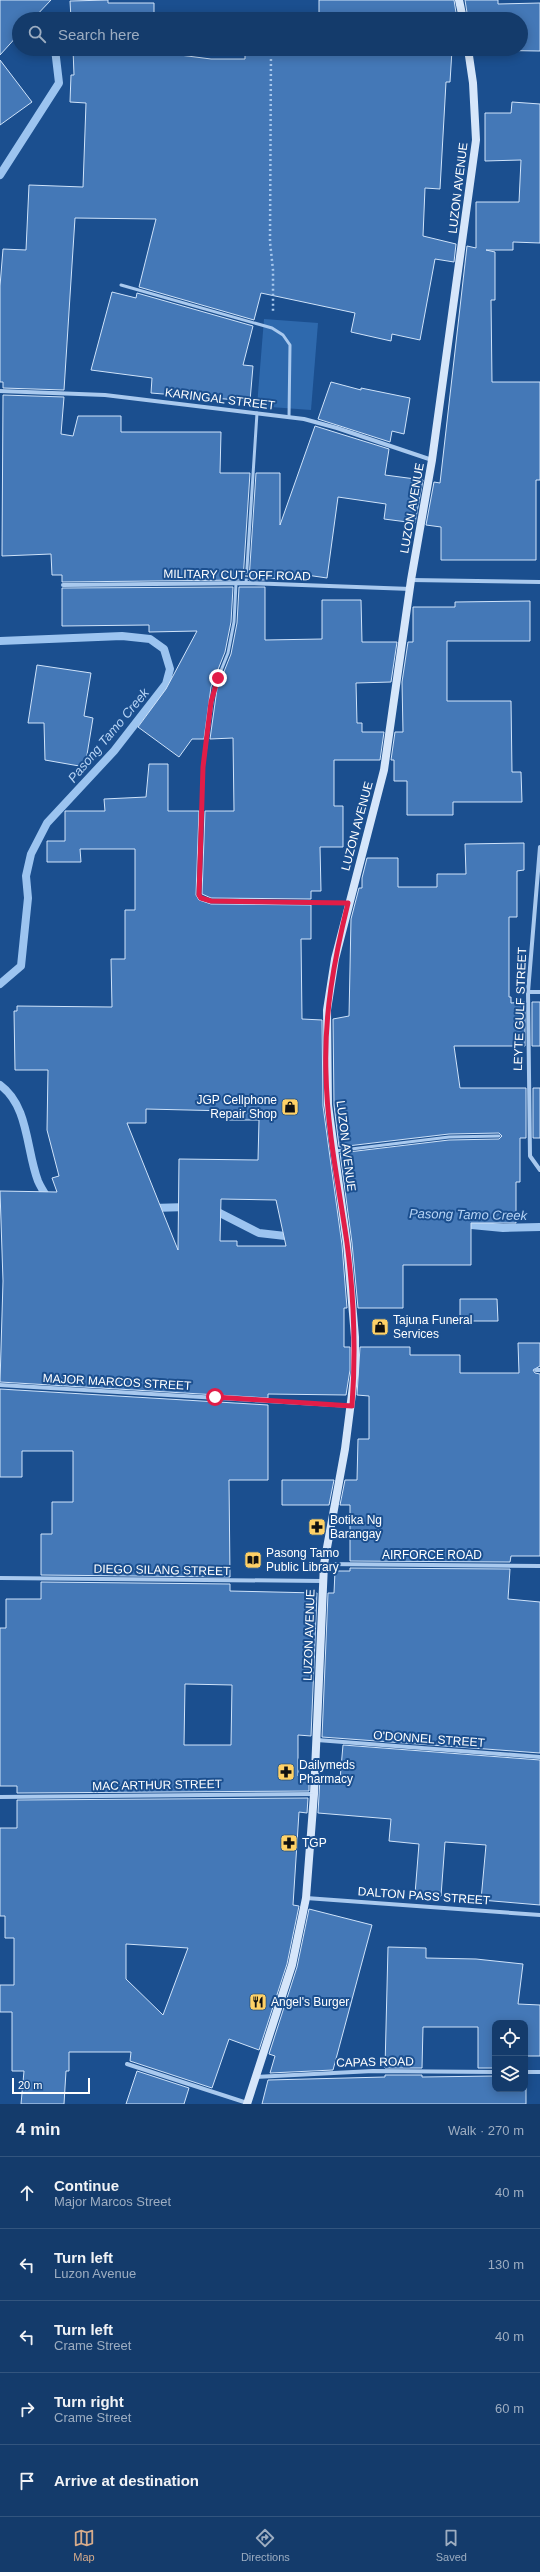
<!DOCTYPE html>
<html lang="en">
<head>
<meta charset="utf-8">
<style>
	:root { --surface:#143b6b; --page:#214673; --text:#f1f3f6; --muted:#9dadc1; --line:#33557e; --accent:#d6ab8b }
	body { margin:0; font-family:Helvetica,sans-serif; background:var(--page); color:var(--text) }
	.controls { position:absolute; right:12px; bottom:12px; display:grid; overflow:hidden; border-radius:8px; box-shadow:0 2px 10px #0003 }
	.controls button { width:36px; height:36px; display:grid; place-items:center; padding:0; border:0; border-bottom:1px solid var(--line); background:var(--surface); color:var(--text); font:20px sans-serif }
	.scale { position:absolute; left:12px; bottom:10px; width:78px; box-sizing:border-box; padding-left:4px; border:2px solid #fff; border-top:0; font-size:11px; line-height:14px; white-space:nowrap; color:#fff; -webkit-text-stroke:3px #1b4f8f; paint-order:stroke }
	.stop { position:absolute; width:12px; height:12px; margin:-9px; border:3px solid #e11d48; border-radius:50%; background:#fff }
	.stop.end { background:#e11d48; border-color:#fff; box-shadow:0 1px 4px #0008 }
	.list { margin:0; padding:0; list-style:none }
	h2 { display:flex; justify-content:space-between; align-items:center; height:52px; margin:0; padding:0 16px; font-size:17px }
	h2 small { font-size:13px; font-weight:400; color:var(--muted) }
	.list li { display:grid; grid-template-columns:26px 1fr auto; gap:12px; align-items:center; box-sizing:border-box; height:72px; padding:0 16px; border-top:1px solid var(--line) }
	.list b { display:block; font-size:15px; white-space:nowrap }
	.list p { margin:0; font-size:13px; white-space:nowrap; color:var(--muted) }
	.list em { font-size:13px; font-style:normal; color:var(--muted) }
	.icon { flex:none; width:22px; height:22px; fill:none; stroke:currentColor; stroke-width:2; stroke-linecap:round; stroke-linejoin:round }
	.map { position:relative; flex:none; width:540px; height:2104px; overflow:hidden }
	.search { position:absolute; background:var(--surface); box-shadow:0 2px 10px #0003; left:12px; right:12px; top:12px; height:44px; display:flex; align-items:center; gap:10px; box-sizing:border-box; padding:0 14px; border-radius:22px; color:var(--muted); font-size:15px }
	.sheet { height:412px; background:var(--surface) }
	nav { display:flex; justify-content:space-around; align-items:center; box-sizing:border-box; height:56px; border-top:1px solid var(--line); background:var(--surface); font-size:11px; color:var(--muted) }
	nav a { display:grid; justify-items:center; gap:2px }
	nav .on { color:var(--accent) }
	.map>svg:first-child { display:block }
</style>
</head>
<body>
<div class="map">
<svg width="540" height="2104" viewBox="0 0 540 2104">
	<rect width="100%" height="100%" fill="#1b4f8f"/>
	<!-- green -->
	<path fill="#2e69ad" d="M264,319L318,323L311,410L257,406Z"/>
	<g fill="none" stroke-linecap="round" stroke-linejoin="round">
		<!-- stream -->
		<path stroke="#9cc4f0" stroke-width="8" d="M0,175L59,83L55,49
			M0,641L122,636L150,639L164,649L170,669L166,684L114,751L47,823L31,854L26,876L28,898L21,966L0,984
			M0,1085C29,1106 26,1150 38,1181C41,1188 45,1194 49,1200
			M152,1208L188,1207
			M212,1209L259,1233L294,1237
			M461,1224L503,1228L540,1227"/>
	</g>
	<!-- building -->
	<path fill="#4478b7" stroke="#cfe3fa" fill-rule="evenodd" d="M0,0H51L33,19H19V34L0,55Z
		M108,0V3H154V19H71L70,1Z
		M319,0H454L457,19H353L350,16L319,15Z
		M465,0H498V4L540,3V51L474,50L521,49V19H468Z
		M73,49H156V52L211,59H245V49H463L452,50L450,82H446L440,189L425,188L423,236L456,244L454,262L435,259L420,340L392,334L391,341L351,332L355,313L261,293L254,320L139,287L156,219L75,218L64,390L3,388V382H0V286L3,249L26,250L29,185L83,187L86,103L70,102L71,75H74Z
		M0,60L32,102L0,125Z
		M512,102L540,104V243L513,242V250H486L495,252V300H491L492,382H540V480H536V560H441V527L426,525L434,482L440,483L467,246L476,248V202H519L521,160L485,161V113H511Z
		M112,292L136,298L137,293L253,326L243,365L253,366L250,401L151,393L152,378L91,370Z
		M331,382L361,390V388L410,398L404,434L392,431L390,442L318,419Z
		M3,395L64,397L61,434L73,436L78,416H121V432H221L220,473H250L243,580L62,582V575H52L51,554L2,556Z
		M315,426L389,449L385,475L423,480L415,523L384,519L386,504L338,497L327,578L279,571L278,579L265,577V580H249L256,473H280V525Z
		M233,587L231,622L225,652L211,687L204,739H192L179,757L138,727L166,689L197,631L149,632V625L62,626V588Z
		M239,587H265V640L322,639V600H361L362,642H397L391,682L356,683L357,723H362V732H384L380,760H334V806H343V847H320L321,891H311V899L211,898L202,894L205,811H234L233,738L210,739L217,689L231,654L237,623Z
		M530,601V641H447V701H511L512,772H521L522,802H453V815H407V781H394V760H391L395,732H403L402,682L408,642H413V607H455V602Z
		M37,665L91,673L84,716L93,718L85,767L45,760L44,723H28Z
		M149,764H168V811H199L196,895L199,900L211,904L311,905V939H301L302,1019L322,1020L323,1106L342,1245L347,1308H344V1347H350V1370L346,1395L268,1394V1398L0,1382L3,1281L0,1191L57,1192L52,1178L59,1176L47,1130L48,1070H15L14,1011H17V1006L112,1007L111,959H125V910H135V849H80L81,862H47V841H65V811H105L104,799L146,797ZM146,1109L229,1111V1120H259L258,1160L179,1159L178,1250L127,1123H146ZM221,1199L276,1200L286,1246H237V1241H220Z
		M524,843V870L517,871V917H509V997H511V1003L525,1002V1046H454L460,1088H526V1138H520V1182H516V1223H471V1265H403V1308H358L352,1243L340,1153L449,1140L499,1139L502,1136L499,1133L449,1134L339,1147L334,1105L333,1019L349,1016L351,919L359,888H362V878L367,858H398V887H437V874H466L465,844Z
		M532,1002H540V1046H532Z
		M533,1088H540V1138H533Z
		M460,1299H497L498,1321H460Z
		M518,1343H540V1366L533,1370L535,1373L540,1374V1556H511L510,1562L350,1561V1505H340L345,1480H357L358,1439H369V1396L357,1395L360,1347H410V1355H460V1373H519Z
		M0,1389L268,1405V1480H229L230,1577L41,1575V1534H52V1502H73V1451H22V1477H0Z
		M282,1480H334L329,1505H282Z
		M350,1568L510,1569L508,1599L540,1602V1753L322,1737L328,1593H334L335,1571H350Z
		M41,1582L230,1584V1591L317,1593L311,1736L298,1735V1776L309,1777V1791L17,1793V1786H0V1628H6V1599H41ZM185,1684L232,1685L231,1745H184Z
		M343,1745L540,1760V1905L481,1900L486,1845L445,1842L441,1896L415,1894L419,1844L389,1841L391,1819L318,1813L320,1778L340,1779Z
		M308,1798L307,1813L299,1812L293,1905L299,1906L287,1964L259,2050L229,2039L212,2088L130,2061L131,2052H69V2071H66L64,2104H21L24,2071H12V2012H0V1985H14V1938H5V1916H0V1828H17V1800ZM126,1944L188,1948L163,2015L126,1979Z
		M309,1909L372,1925L333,2070L270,2073L275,2056L269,2054L297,1967Z
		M388,1947L426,1948V1958L476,1959L523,1964L518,2004L540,2005V2056H526L525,2068V2023H495V2068H478V2027H423L422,2068H385Z
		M137,2071L189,2088L184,2104H126Z
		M385,2075H422V2077L495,2076V2089H525L526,2076V2104H262L268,2080L385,2077Z"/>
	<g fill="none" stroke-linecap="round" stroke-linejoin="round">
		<!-- path -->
		<path stroke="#a9c9ee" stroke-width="2.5" stroke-dasharray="2 3" stroke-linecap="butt" d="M271,49L270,242L273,270V312"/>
		<!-- service -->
		<path stroke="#a9c9ee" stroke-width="3" d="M193,15L350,19
			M121,285L272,328L283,335L290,345L289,417
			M236,583L234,622L228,653L214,688L203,767L199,895L201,898L211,901L348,903
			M246,583L257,413
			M335,1151L449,1137L499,1136"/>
		<!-- minor -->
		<path stroke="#a9c9ee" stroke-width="4" d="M0,391L105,395L304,419L337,428L432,460
			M411,580L540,582
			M63,585L246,583L411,589
			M540,847L528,992L530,1156L540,1170
			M528,992H540
			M536,1370H540
			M0,1385L351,1406
			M324,1564L540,1566
			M0,1578L323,1581
			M317,1740L540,1757
			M0,1797L314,1794
			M306,1898L540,1915
			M127,2064L247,2103
			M525,2072H540
			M255,2077L373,2071L495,2072"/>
		<!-- secondary -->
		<path stroke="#d6e6fa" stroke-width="8" d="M459,0L463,19
			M247,2104L292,1965L306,1898L314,1794L324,1564L345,1449L355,1370V1337L347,1244L328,1105L327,1010L335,959L384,770L411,580L432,460L476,140L473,83L468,49"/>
	</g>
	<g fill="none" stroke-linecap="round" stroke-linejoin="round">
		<!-- route -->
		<path stroke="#e11d48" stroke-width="5" d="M215,1397L352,1406C356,1352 354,1297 347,1243C339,1187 327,1130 326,1073C324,1014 334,960 348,903L211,901L201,898L199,895L203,767L211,702L218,678"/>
	</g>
	<!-- icons -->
	<defs>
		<symbol id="shop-square" viewBox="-11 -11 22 22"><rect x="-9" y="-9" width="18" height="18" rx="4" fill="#ffd166" stroke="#1b4f8f"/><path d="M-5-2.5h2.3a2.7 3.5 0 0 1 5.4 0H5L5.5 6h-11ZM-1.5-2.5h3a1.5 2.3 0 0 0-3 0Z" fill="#111"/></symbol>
		<symbol id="pharmacy-square" viewBox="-11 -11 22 22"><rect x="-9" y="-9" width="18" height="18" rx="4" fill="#ffd166" stroke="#1b4f8f"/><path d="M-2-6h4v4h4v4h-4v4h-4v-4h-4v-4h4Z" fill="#111"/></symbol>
		<symbol id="library-square" viewBox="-11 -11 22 22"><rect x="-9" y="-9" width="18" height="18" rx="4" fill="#ffd166" stroke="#1b4f8f"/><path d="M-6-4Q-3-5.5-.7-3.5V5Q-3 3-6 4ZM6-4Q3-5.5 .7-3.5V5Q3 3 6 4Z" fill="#111"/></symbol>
		<symbol id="restaurant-square" viewBox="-11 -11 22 22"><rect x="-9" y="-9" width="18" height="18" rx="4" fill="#ffd166" stroke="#1b4f8f"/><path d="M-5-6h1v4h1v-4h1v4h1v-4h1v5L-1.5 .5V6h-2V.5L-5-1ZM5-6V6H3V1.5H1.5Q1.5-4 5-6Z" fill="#111"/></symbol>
	</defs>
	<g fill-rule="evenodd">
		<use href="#shop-square" x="280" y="1097" width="20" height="20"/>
		<use href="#shop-square" x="370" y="1317" width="20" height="20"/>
		<use href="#pharmacy-square" x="307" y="1517" width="20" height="20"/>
		<use href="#library-square" x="243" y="1550" width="20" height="20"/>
		<use href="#pharmacy-square" x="276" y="1762" width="20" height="20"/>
		<use href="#pharmacy-square" x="279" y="1833" width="20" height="20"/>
		<use href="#restaurant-square" x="248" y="1992" width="20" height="20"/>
	</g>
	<g text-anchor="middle" stroke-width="4" stroke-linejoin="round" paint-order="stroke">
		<!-- street labels -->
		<g font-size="12" fill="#fff" stroke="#1b4f8f">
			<text transform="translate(458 188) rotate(-83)" y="4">LUZON AVENUE</text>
			<text transform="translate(220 399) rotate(7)" y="4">KARINGAL STREET</text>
			<text transform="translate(412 508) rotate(-80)" y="4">LUZON AVENUE</text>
			<text transform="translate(237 575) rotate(1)" y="4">MILITARY CUT-OFF ROAD</text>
			<text transform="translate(357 826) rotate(-75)" y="4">LUZON AVENUE</text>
			<text transform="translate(520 1009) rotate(-88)" y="4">LEYTE GULF STREET</text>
			<text transform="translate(346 1146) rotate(83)" y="4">LUZON AVENUE</text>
			<text transform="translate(117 1382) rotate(3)" y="4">MAJOR MARCOS STREET</text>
			<text x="432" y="1559">AIRFORCE ROAD</text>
			<text transform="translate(162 1570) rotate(1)" y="4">DIEGO SILANG STREET</text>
			<text transform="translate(309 1635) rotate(-88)" y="4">LUZON AVENUE</text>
			<text transform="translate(429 1739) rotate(4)" y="4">O'DONNEL STREET</text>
			<text transform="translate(157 1785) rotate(-1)" y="4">MAC ARTHUR STREET</text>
			<text transform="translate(424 1896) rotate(4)" y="4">DALTON PASS STREET</text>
			<text transform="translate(375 2062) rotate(-1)" y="4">CAPAS ROAD</text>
		</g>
		<!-- poi labels -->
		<g font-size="12" fill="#fff" stroke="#1b4f8f" text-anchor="start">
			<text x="277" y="1104" text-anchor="end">JGP Cellphone<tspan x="277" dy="14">Repair Shop</tspan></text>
			<text x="393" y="1324">Tajuna Funeral<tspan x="393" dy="14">Services</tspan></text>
			<text x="330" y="1524">Botika Ng<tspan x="330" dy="14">Barangay</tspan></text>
			<text x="266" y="1557">Pasong Tamo<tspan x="266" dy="14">Public Library</tspan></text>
			<text x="299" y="1769">Dailymeds<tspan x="299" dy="14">Pharmacy</tspan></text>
			<text x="302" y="1847">TGP</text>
			<text x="271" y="2006">Angel's Burger</text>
		</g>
		<!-- water labels -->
		<g font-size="13" font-style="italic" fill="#b5d3f5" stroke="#1b4f8f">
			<text transform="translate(108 735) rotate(-50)" y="5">Pasong Tamo Creek</text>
			<text transform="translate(468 1214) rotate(1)" y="5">Pasong Tamo Creek</text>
		</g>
	</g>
</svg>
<div class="controls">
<button><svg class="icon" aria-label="locate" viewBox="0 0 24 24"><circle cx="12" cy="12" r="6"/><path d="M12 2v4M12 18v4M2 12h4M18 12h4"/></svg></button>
<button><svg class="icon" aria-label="layers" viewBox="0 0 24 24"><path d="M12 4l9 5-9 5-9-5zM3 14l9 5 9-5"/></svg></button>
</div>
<div class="scale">20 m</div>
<div class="stop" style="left:215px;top:1397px"></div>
<div class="stop end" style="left:218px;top:678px"></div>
<div class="search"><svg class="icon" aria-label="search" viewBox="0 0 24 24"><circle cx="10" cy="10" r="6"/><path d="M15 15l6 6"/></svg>Search here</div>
</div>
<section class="sheet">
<h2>4 min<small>Walk · 270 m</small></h2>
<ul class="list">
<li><svg class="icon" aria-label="ahead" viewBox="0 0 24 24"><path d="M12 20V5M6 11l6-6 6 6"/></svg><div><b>Continue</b><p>Major Marcos Street</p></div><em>40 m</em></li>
<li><svg class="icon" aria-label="left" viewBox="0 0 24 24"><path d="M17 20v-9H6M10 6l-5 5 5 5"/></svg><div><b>Turn left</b><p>Luzon Avenue</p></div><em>130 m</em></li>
<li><svg class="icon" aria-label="left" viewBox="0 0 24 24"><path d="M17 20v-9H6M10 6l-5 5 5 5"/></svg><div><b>Turn left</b><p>Crame Street</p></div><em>40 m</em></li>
<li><svg class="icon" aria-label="right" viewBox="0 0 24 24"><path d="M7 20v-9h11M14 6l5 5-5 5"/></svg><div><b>Turn right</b><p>Crame Street</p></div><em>60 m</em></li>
<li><svg class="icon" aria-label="arrive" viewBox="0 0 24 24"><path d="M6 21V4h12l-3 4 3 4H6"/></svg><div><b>Arrive at destination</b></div></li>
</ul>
</section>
<nav>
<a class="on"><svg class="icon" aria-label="map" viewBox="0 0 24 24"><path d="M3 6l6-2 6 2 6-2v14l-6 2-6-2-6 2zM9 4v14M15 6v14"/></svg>Map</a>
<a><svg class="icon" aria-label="directions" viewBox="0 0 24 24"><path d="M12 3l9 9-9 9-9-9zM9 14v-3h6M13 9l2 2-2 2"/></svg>Directions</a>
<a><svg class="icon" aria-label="saved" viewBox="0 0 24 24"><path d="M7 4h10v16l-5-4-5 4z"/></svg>Saved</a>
</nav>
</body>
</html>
